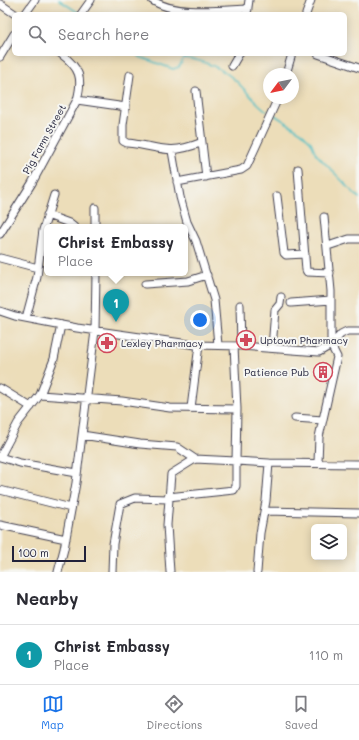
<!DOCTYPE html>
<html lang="en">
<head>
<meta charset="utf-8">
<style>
	:root { --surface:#fff; --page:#f2f2f3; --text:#2b2b33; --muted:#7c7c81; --line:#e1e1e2; --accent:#1a73e8 }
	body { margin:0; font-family:Mali,sans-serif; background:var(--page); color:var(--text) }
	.controls { position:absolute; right:12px; bottom:12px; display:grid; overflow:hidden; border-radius:6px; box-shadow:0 2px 10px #0003 }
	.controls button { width:36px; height:36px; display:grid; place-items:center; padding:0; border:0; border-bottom:1px solid var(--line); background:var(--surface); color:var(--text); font:20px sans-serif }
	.compass { position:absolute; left:263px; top:68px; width:36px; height:36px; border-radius:50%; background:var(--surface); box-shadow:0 2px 10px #0003; rotate:238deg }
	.scale { position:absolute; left:12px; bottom:10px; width:74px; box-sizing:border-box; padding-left:4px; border:2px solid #22223b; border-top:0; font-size:11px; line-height:14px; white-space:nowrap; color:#22223b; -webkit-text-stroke:3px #f6f6f2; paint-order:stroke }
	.you { position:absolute; left:200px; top:320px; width:14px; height:14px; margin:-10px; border:3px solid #fff; border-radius:50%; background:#1a73e8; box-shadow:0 0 0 6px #1a73e833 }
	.badge { display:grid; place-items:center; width:26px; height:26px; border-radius:50%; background:var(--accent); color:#fff; font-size:13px; font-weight:700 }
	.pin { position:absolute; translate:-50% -33px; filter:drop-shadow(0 1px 2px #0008) }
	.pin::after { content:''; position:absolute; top:21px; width:14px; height:12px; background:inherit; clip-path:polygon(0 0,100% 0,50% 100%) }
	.popup { position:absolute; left:44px; top:224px; width:144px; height:52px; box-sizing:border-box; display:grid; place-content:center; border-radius:6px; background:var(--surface); filter:drop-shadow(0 1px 3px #0005); font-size:13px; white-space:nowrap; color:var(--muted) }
	.popup b { font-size:15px; color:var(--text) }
	.popup::after { content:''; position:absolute; left:50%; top:100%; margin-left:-8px; border:8px solid transparent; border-top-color:var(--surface) }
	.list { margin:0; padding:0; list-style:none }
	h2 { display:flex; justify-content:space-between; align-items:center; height:52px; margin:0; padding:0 16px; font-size:17px }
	h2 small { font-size:13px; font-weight:400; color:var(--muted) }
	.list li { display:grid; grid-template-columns:26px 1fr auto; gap:12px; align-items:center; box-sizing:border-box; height:60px; padding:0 16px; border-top:1px solid var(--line) }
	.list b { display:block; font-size:15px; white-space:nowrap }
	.list p { margin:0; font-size:13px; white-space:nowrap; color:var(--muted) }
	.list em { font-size:13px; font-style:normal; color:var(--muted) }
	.icon { flex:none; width:22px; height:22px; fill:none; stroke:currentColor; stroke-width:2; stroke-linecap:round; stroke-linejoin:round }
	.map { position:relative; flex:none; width:359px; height:572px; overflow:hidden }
	.search { position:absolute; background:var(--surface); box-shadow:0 2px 10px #0003; left:12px; right:12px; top:12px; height:44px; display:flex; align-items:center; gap:10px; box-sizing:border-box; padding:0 14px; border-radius:6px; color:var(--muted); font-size:15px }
	.sheet { height:112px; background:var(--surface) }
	nav { display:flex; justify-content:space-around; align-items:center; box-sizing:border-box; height:56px; border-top:1px solid var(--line); background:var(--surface); font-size:11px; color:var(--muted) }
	nav a { display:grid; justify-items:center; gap:2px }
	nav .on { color:var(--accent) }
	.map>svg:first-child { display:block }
</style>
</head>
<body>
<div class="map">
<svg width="359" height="572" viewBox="0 0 359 572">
	<rect width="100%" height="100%" fill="#f6f6f2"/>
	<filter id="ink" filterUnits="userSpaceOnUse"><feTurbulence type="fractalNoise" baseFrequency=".025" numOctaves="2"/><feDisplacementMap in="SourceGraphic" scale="8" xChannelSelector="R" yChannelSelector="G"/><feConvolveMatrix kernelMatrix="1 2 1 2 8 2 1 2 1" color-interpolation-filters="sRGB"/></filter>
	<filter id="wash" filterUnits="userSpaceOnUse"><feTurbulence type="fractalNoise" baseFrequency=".012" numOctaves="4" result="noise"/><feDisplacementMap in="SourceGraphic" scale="16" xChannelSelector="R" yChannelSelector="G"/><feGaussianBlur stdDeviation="0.9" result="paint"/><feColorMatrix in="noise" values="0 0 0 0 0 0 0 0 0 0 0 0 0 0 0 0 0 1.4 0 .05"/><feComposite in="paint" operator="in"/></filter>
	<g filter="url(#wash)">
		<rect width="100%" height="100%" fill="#ecddb9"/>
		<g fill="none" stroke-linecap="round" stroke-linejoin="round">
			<!-- stream -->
			<path stroke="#50bfc6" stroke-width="1.5" d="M59,0L79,13
				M137,54L140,57L173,69L179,67L184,58C205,60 227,70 242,87C251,96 257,104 267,111
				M273,114L301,132L311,142L316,154L359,198"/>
		</g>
	</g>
	<g filter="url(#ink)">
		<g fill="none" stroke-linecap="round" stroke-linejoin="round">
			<defs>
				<path id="minor" d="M152,0C175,16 221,10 248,9
					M0,4L15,14
					M25,14L35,0
					M81,14L91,0
					M247,14L249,0
					M306,14L311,0
					M318,54L359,68
					M0,57L14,34
					M232,66L239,54
					M286,74L292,54
					M130,75L123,125V141L127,143C159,146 167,156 200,143
					M196,91L206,177
					M77,100L126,107
					M172,151L180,197L187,222L196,241L214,300L218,345
					M298,169L306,270L307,272L330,273
					M177,182L241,170L247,166L278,98
					M277,196L284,253L286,255L305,254
					M95,208V227
					M47,215L69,223L74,227
					M0,234L32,183L77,100C83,78 80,68 61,54
					M328,246L349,239H359
					M0,258L38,268
					M145,284L188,281L207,275
					M291,303L331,300
					M240,305L241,346
					M0,311L15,316L77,328L196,345L241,346L319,352L331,345L341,334L347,331H359
					M26,318L37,277L43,230L54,195
					M272,348L275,310L280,304L281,297
					M0,388L31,407
					M40,395L122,401L170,408L237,409
					M191,408L199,345
					M295,418L323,420
					M82,435L140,444L177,447L195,459
					M0,457L18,423L40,395L54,359L61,325
					M0,457L20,463L77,473
					M318,462L319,437L337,357L331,345V291L324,217
					M0,490L71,508
					M168,497L234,490L236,486V461L269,463L359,464
					M265,511L359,513
					M0,525L66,539
					M58,572L64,549L76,483L95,331L96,273
					M112,572L113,544L120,504L135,498L168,499
					M170,572L167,525L171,474L195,459L236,461L237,409L234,346
					M257,572L260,533L266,501L269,463"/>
			</defs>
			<!-- minor casing -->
			<use href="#minor" stroke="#403e4e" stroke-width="9"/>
			<!-- minor -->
			<use href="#minor" stroke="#fff" stroke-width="7"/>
		</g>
	</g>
	<!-- icons -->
	<defs>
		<symbol id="pharmacy-ring" viewBox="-11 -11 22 22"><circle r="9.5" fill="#f6f6f2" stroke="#d1495b" stroke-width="1.5"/><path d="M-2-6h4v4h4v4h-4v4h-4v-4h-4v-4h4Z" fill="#d1495b"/></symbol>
		<symbol id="building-ring" viewBox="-11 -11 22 22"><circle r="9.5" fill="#f6f6f2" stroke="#d1495b" stroke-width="1.5"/><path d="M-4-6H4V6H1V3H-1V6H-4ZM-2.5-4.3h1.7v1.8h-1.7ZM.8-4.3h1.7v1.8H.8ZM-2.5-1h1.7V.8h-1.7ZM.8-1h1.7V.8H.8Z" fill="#d1495b"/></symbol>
	</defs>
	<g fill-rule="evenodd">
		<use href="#pharmacy-ring" x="235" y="329" width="22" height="22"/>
		<use href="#pharmacy-ring" x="96" y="332" width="22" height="22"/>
		<use href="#building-ring" x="312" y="361" width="22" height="22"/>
	</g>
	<g text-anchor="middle" stroke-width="4" stroke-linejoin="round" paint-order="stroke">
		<!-- street labels -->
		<g font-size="10" fill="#22223b" stroke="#f6f6f2">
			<text transform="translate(44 139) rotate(-61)" y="4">Pig Farm Street</text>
		</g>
		<!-- poi labels -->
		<g font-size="10" fill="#22223b" stroke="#f6f6f2" text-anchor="start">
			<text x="260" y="344">Uptown Pharmacy</text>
			<text x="121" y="347">Lexley Pharmacy</text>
			<text x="309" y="376" text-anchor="end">Patience Pub</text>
		</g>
	</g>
</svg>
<div class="controls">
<button><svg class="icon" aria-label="layers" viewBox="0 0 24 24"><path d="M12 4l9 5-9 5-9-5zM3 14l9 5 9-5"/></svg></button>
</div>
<svg class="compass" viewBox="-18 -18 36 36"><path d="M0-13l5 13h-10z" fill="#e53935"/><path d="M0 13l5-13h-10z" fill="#7c7c81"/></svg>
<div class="scale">100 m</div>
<div class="you"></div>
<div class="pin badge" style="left:116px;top:322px;background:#0f9aa8">1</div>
<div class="popup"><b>Christ Embassy</b>Place</div>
<div class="search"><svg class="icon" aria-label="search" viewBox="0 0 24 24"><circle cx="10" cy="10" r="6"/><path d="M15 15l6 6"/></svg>Search here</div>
</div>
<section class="sheet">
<h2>Nearby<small></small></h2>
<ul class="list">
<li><span class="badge" style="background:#0f9aa8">1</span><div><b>Christ Embassy</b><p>Place</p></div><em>110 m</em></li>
</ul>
</section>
<nav>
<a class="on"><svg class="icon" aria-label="map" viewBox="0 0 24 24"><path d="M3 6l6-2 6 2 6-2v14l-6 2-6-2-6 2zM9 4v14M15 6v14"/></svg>Map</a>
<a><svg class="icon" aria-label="directions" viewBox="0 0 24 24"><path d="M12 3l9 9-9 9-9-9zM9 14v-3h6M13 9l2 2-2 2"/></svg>Directions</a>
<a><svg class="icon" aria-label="saved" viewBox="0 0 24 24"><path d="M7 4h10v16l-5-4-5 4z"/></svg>Saved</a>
</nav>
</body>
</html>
